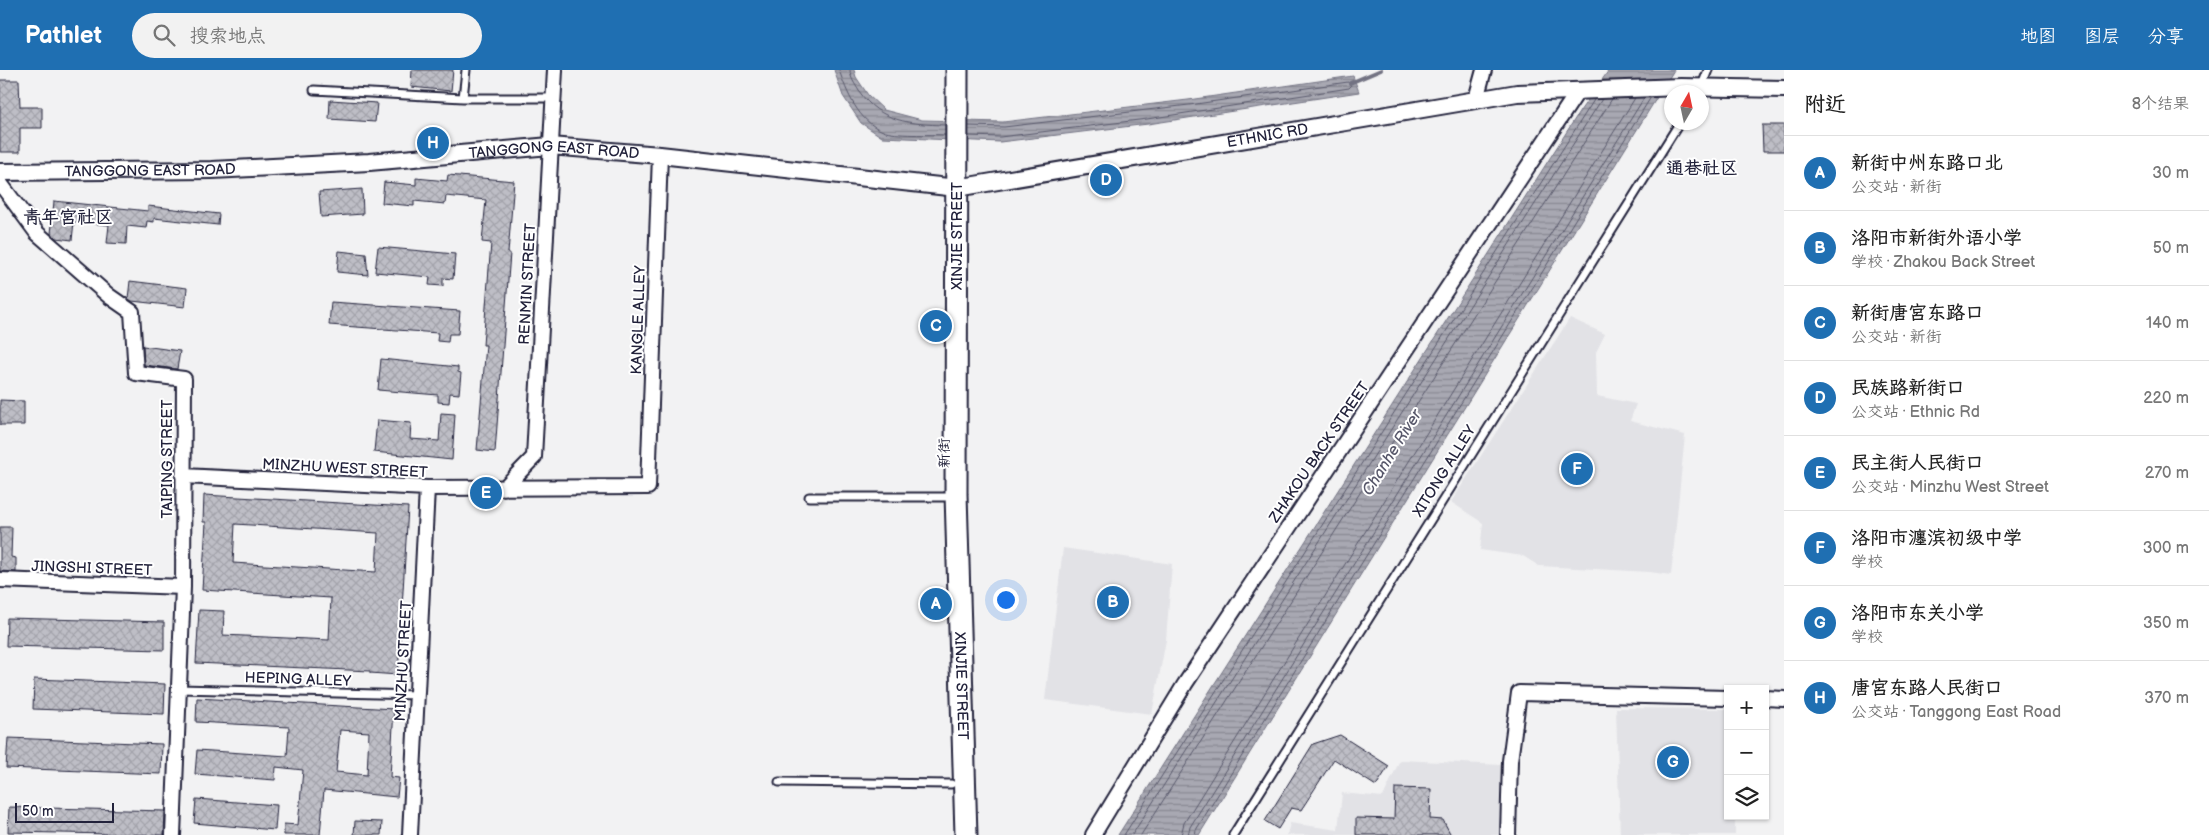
<!DOCTYPE html>
<html lang="zh">
<head>
<meta charset="utf-8">
<style>
	:root { --surface:#fff; --page:#f2f2f2; --text:#222; --muted:#767676; --line:#e0e0e0; --accent:#1f6fb2 }
	body { margin:0; font-family:"Balsamiq Sans","LXGW WenKai TC",sans-serif; background:var(--page); color:var(--text) }
	.controls { position:absolute; right:15px; bottom:15px; display:grid; overflow:hidden; border-radius:0px; box-shadow:0 1px 4px #0004 }
	.controls button { width:45px; height:45px; display:grid; place-items:center; padding:0; border:0; border-bottom:1px solid var(--line); background:var(--surface); color:var(--text); font:25px sans-serif }
	.compass { position:absolute; left:1664px; top:15px; width:45px; height:45px; border-radius:50%; background:var(--surface); box-shadow:0 1px 4px #0004; rotate:9deg }
	.scale { position:absolute; left:15px; bottom:12px; width:99px; box-sizing:border-box; padding-left:5px; border:2px solid #22223b; border-top:0; font-size:14px; line-height:18px; white-space:nowrap; color:#22223b; -webkit-text-stroke:4px #fff; paint-order:stroke }
	.you { position:absolute; left:1005px; top:529px; width:18px; height:18px; margin:-12px; border:4px solid #fff; border-radius:50%; background:#1a73e8; box-shadow:0 0 0 8px #1a73e833 }
	.badge { display:grid; place-items:center; width:32px; height:32px; border-radius:50%; background:var(--accent); color:#fff; font-size:16px; font-weight:700 }
	.pin { position:absolute; translate:-50% -50%; border:2px solid #fff; box-shadow:0 1px 5px #0006 }
	.list { margin:0; padding:0; list-style:none }
	h2 { display:flex; justify-content:space-between; align-items:center; height:65px; margin:0; padding:0 20px; font-size:21px }
	h2 small { font-size:16px; font-weight:400; color:var(--muted) }
	.list li { display:grid; grid-template-columns:32px 1fr auto; gap:15px; align-items:center; box-sizing:border-box; height:75px; padding:0 20px; border-top:1px solid var(--line) }
	.list b { display:block; font-size:19px; white-space:nowrap }
	.list p { margin:0; font-size:16px; white-space:nowrap; color:var(--muted) }
	.list em { font-size:16px; font-style:normal; color:var(--muted) }
	.icon { flex:none; width:28px; height:28px; fill:none; stroke:currentColor; stroke-width:2; stroke-linecap:round; stroke-linejoin:round }
	.map { position:relative; flex:none; width:1784px; height:765px; overflow:hidden }
	header { display:flex; align-items:center; gap:30px; box-sizing:border-box; height:70px; padding:0 25px; background:var(--accent); color:#fff }
	header strong { font-size:24px }
	nav { display:flex; gap:28px; margin-inline-start:auto; font-size:18px }
	.search { width:350px; height:45px; background:var(--page); display:flex; align-items:center; gap:12px; box-sizing:border-box; padding:0 18px; border-radius:28px; color:var(--muted); font-size:19px }
	main { display:flex }
	aside { flex:1; background:var(--surface) }
	.map>svg:first-child { display:block }
</style>
</head>
<body>
<header>
<strong>Pathlet</strong>
<div class="search"><svg class="icon" aria-label="search" viewBox="0 0 24 24"><circle cx="10" cy="10" r="6"/><path d="M15 15l6 6"/></svg>搜索地点</div>
<nav><a>地图</a><a>图层</a><a>分享</a></nav>
</header>
<main>
<div class="map">
<svg width="1784" height="765" viewBox="0 0 1784 765">
	<defs>
		<pattern id="water-rules" width="6" height="5" patternUnits="userSpaceOnUse" patternTransform="scale(1.25)"><rect width="6" height="5" fill="#a8a8b2"/><path d="M0 2.5h6" fill="none" stroke="#888892"/></pattern>
		<pattern id="building-cross-hatch" width="8" height="8" patternUnits="userSpaceOnUse" patternTransform="scale(1.25)"><rect width="8" height="8" fill="#bebec6"/><path d="M0 0l8 8M0 8l8-8" fill="none" stroke="#a3a3ab"/></pattern>
	</defs>
	<rect width="100%" height="100%" fill="#f2f2f3"/>
	<filter id="ink" filterUnits="userSpaceOnUse"><feTurbulence type="fractalNoise" baseFrequency=".02" numOctaves="2"/><feDisplacementMap in="SourceGraphic" scale="10" xChannelSelector="R" yChannelSelector="G"/><feConvolveMatrix kernelMatrix="1 2 1 2 8 2 1 2 1" color-interpolation-filters="sRGB"/></filter>
	<g filter="url(#ink)">
		<!-- built -->
		<path fill="#e2e2e6" d="M1570,248L1605,264L1596,282L1597,326L1636,334L1630,351L1685,365L1671,505L1650,502L1539,496L1523,486L1480,480L1483,453L1451,432Z
			M1063,478L1172,494L1166,570L1152,644L1045,630Z
			M1616,638L1728,639V746H1735V765H1620Z
			M1400,690L1502,695V765H1287L1290,753L1338,760L1342,723L1383,727Z"/>
		<!-- water -->
		<path fill="url(#water-rules)" stroke="#727282" d="M834,0H854L856,7L868,25L884,40L922,50L1003,52L1188,30L1353,6L1359,22L1148,54L1000,72L882,67L861,53L843,26Z
			M1609,0H1674L1199,765H1118L1580,41Z"/>
		<g fill="none" stroke-linecap="round" stroke-linejoin="round">
			<!-- shore -->
			<path stroke="#58586b" stroke-width="1" d="M839,0C847,23 858,51 883,61C894,66 931,64 945,65
				M850,0C850,8 855,14 859,21C880,52 910,54 945,55
				M969,66L1000,67L1147,49L1349,18L1351,16L1348,12L1189,35L1004,57L969,56
				M1124,765L1594,30
				M1132,765L1602,29
				M1141,765L1612,29
				M1181,765L1184,753L1635,28
				M1188,765L1190,757L1644,28
				M1195,765L1196,760L1651,27"/>
			<!-- stream -->
			<path stroke="#727282" stroke-width="4" d="M1350,13L1381,0"/>
		</g>
		<!-- building -->
		<path fill="url(#building-cross-hatch)" stroke="#22223b" fill-rule="evenodd" d="M412,0H453L451,21L411,17Z
			M0,10H19L20,37H42V58H20V82H0Z
			M330,30L377,33L375,52L329,49Z
			M1762,55H1784V81H1763Z
			M448,105L514,111L508,183H510L495,382L477,380L486,275H483L491,173L482,172L486,130L446,126L445,134L414,131V136L382,133L384,112L416,115V108L447,111Z
			M362,119L363,144L321,147L319,122Z
			M54,131L148,141V136L219,144L218,155L154,148V152L147,151L146,158L127,156L126,174L107,173L109,155L74,152L72,170L56,168L51,164Z
			M378,177L455,184L453,209L443,208V216L429,215L430,207L375,202Z
			M339,181L366,184L368,205L337,202Z
			M130,211L187,218L185,237L132,231L128,229Z
			M331,232L460,241L458,264H449L448,272L437,271L438,263L329,255Z
			M143,276L180,281L177,299L144,295Z
			M381,289L458,297V302L461,303L459,324L450,323L449,333L438,332V325L378,320Z
			M0,330L24,331V355H0Z
			M441,343L455,344L452,390L374,382L377,350L411,353L410,369L439,371Z
			M204,425L408,437L398,605L370,603V601L196,593L199,540L224,541L223,565L329,570L331,528L202,520L206,452H203ZM235,454L378,463L376,502L233,493Z
			M0,457H12L11,487L16,488V502L0,501Z
			M7,548L164,552V580L6,576Z
			M34,609L165,614L164,644L33,639Z
			M197,628L394,639L390,707L399,708L397,727L324,720L320,765H284V754L298,755L303,700L276,697L275,710L195,704L197,680L287,686L289,657L196,652ZM340,660L369,662L367,705L336,702Z
			M1340,665L1389,696L1376,716L1334,689L1301,740L1291,738L1278,759L1265,751L1313,674Z
			M8,668L162,674L161,704L6,698Z
			M1395,718L1431,719L1430,749L1443,750L1451,765H1356V748L1394,749Z
			M196,729L277,735L275,760L194,753Z
			M9,737L165,741L164,765L8,762Z
			M355,751L382,752L381,765H354Z"/>
		<g fill="none" stroke-linecap="round" stroke-linejoin="round">
			<defs>
				<path id="service" d="M1701,18L1708,0
					M314,20L463,28H554
					M463,28L466,0
					M809,427H945
					M179,619L417,625
					M779,712L951,714
					M1233,765L1680,52"/>
				<path id="minor" d="M1476,29L1484,0
					M0,113L37,163L109,226L132,242L136,303L184,309L183,517L173,765
					M183,406L427,418L648,417L660,85
					M504,418L534,387L555,0
					M0,510L183,517
					M1765,628L1784,629
					M410,765L427,418
					M1093,765L1185,614L1578,21
					M1508,765L1510,691L1519,623L1728,628"/>
				<g id="tertiary">
					<path id="s1" d="M0,102L212,100L369,92L550,76L660,85L957,118L1517,23L1681,17L1784,19"/>
				</g>
				<g id="primary">
					<path id="s2" d="M957,0L956,424L966,765"/>
				</g>
			</defs>
			<!-- service casing -->
			<use href="#service" stroke="#22223b" stroke-width="11"/>
			<!-- minor casing -->
			<use href="#minor" stroke="#22223b" stroke-width="18"/>
			<!-- tertiary casing -->
			<use href="#tertiary" stroke="#22223b" stroke-width="20"/>
			<!-- primary casing -->
			<use href="#primary" stroke="#22223b" stroke-width="25"/>
			<!-- service -->
			<use href="#service" stroke="#fff" stroke-width="7"/>
			<!-- minor -->
			<use href="#minor" stroke="#fff" stroke-width="14"/>
			<!-- tertiary -->
			<use href="#tertiary" stroke="#fff" stroke-width="16"/>
			<!-- primary -->
			<use href="#primary" stroke="#fff" stroke-width="21"/>
		</g>
	</g>
	<g text-anchor="middle" stroke-width="4" stroke-linejoin="round" paint-order="stroke">
		<!-- street labels -->
		<g font-size="15" fill="#22223b" stroke="#fff">
			<text dy="5" stroke="none"><textPath href="#s1" startOffset="1275">ETHNIC RD</textPath></text>
			<text dy="5" stroke="none"><textPath href="#s1" startOffset="555">TANGGONG EAST ROAD</textPath></text>
			<text dy="5" stroke="none"><textPath href="#s1" startOffset="150">TANGGONG EAST ROAD</textPath></text>
			<text transform="translate(957 166) rotate(-90)" y="5">XINJIE STREET</text>
			<text transform="translate(527 214) rotate(-87)" y="5">RENMIN STREET</text>
			<text transform="translate(638 250) rotate(-88)" y="5">KANGLE ALLEY</text>
			<text transform="translate(1319 382) rotate(-56)" y="5">ZHAKOU BACK STREET</text>
			<text transform="translate(944 383) rotate(-90)" y="5">新街</text>
			<text transform="translate(167 389) rotate(-90)" y="5">TAIPING STREET</text>
			<text transform="translate(345 398) rotate(3)" y="5">MINZHU WEST STREET</text>
			<text transform="translate(1444 401) rotate(-58)" y="5">XITONG ALLEY</text>
			<text transform="translate(92 498) rotate(2)" y="5">JINGSHI STREET</text>
			<text transform="translate(403 591) rotate(-87)" y="5">MINZHU STREET</text>
			<text transform="translate(298 609) rotate(2)" y="5">HEPING ALLEY</text>
			<text dy="5" stroke="none"><textPath href="#s2" startOffset="616">XINJIE STREET</textPath></text>
		</g>
		<!-- water labels -->
		<g font-size="16" font-style="italic" fill="#58586b" stroke="#fff">
			<text transform="translate(1391 382) rotate(-58)" y="6">Chanhe River</text>
		</g>
		<!-- quarter labels -->
		<g font-size="18" font-weight="bold" fill="#22223b" stroke="#fff">
			<text x="1702" y="104">通巷社区</text>
			<text x="68" y="153">青年宫社区</text>
		</g>
	</g>
</svg>
<div class="controls">
<button>+</button>
<button>−</button>
<button><svg class="icon" aria-label="layers" viewBox="0 0 24 24"><path d="M12 4l9 5-9 5-9-5zM3 14l9 5 9-5"/></svg></button>
</div>
<svg class="compass" viewBox="-18 -18 36 36"><path d="M0-13l5 13h-10z" fill="#e53935"/><path d="M0 13l5-13h-10z" fill="#767676"/></svg>
<div class="scale">50 m</div>
<div class="you"></div>
<div class="pin badge" style="left:936px;top:534px">A</div>
<div class="pin badge" style="left:1113px;top:532px">B</div>
<div class="pin badge" style="left:936px;top:256px">C</div>
<div class="pin badge" style="left:1106px;top:110px">D</div>
<div class="pin badge" style="left:486px;top:423px">E</div>
<div class="pin badge" style="left:1577px;top:399px">F</div>
<div class="pin badge" style="left:1673px;top:692px">G</div>
<div class="pin badge" style="left:433px;top:73px">H</div>
</div>
<aside>
<h2>附近<small>8个结果</small></h2>
<ul class="list">
<li><span class="badge">A</span><div><b>新街中州东路口北</b><p>公交站 · 新街</p></div><em>30 m</em></li>
<li><span class="badge">B</span><div><b>洛阳市新街外语小学</b><p>学校 · Zhakou Back Street</p></div><em>50 m</em></li>
<li><span class="badge">C</span><div><b>新街唐宫东路口</b><p>公交站 · 新街</p></div><em>140 m</em></li>
<li><span class="badge">D</span><div><b>民族路新街口</b><p>公交站 · Ethnic Rd</p></div><em>220 m</em></li>
<li><span class="badge">E</span><div><b>民主街人民街口</b><p>公交站 · Minzhu West Street</p></div><em>270 m</em></li>
<li><span class="badge">F</span><div><b>洛阳市瀍滨初级中学</b><p>学校</p></div><em>300 m</em></li>
<li><span class="badge">G</span><div><b>洛阳市东关小学</b><p>学校</p></div><em>350 m</em></li>
<li><span class="badge">H</span><div><b>唐宫东路人民街口</b><p>公交站 · Tanggong East Road</p></div><em>370 m</em></li>
</ul>
</aside>
</main>
</body>
</html>
